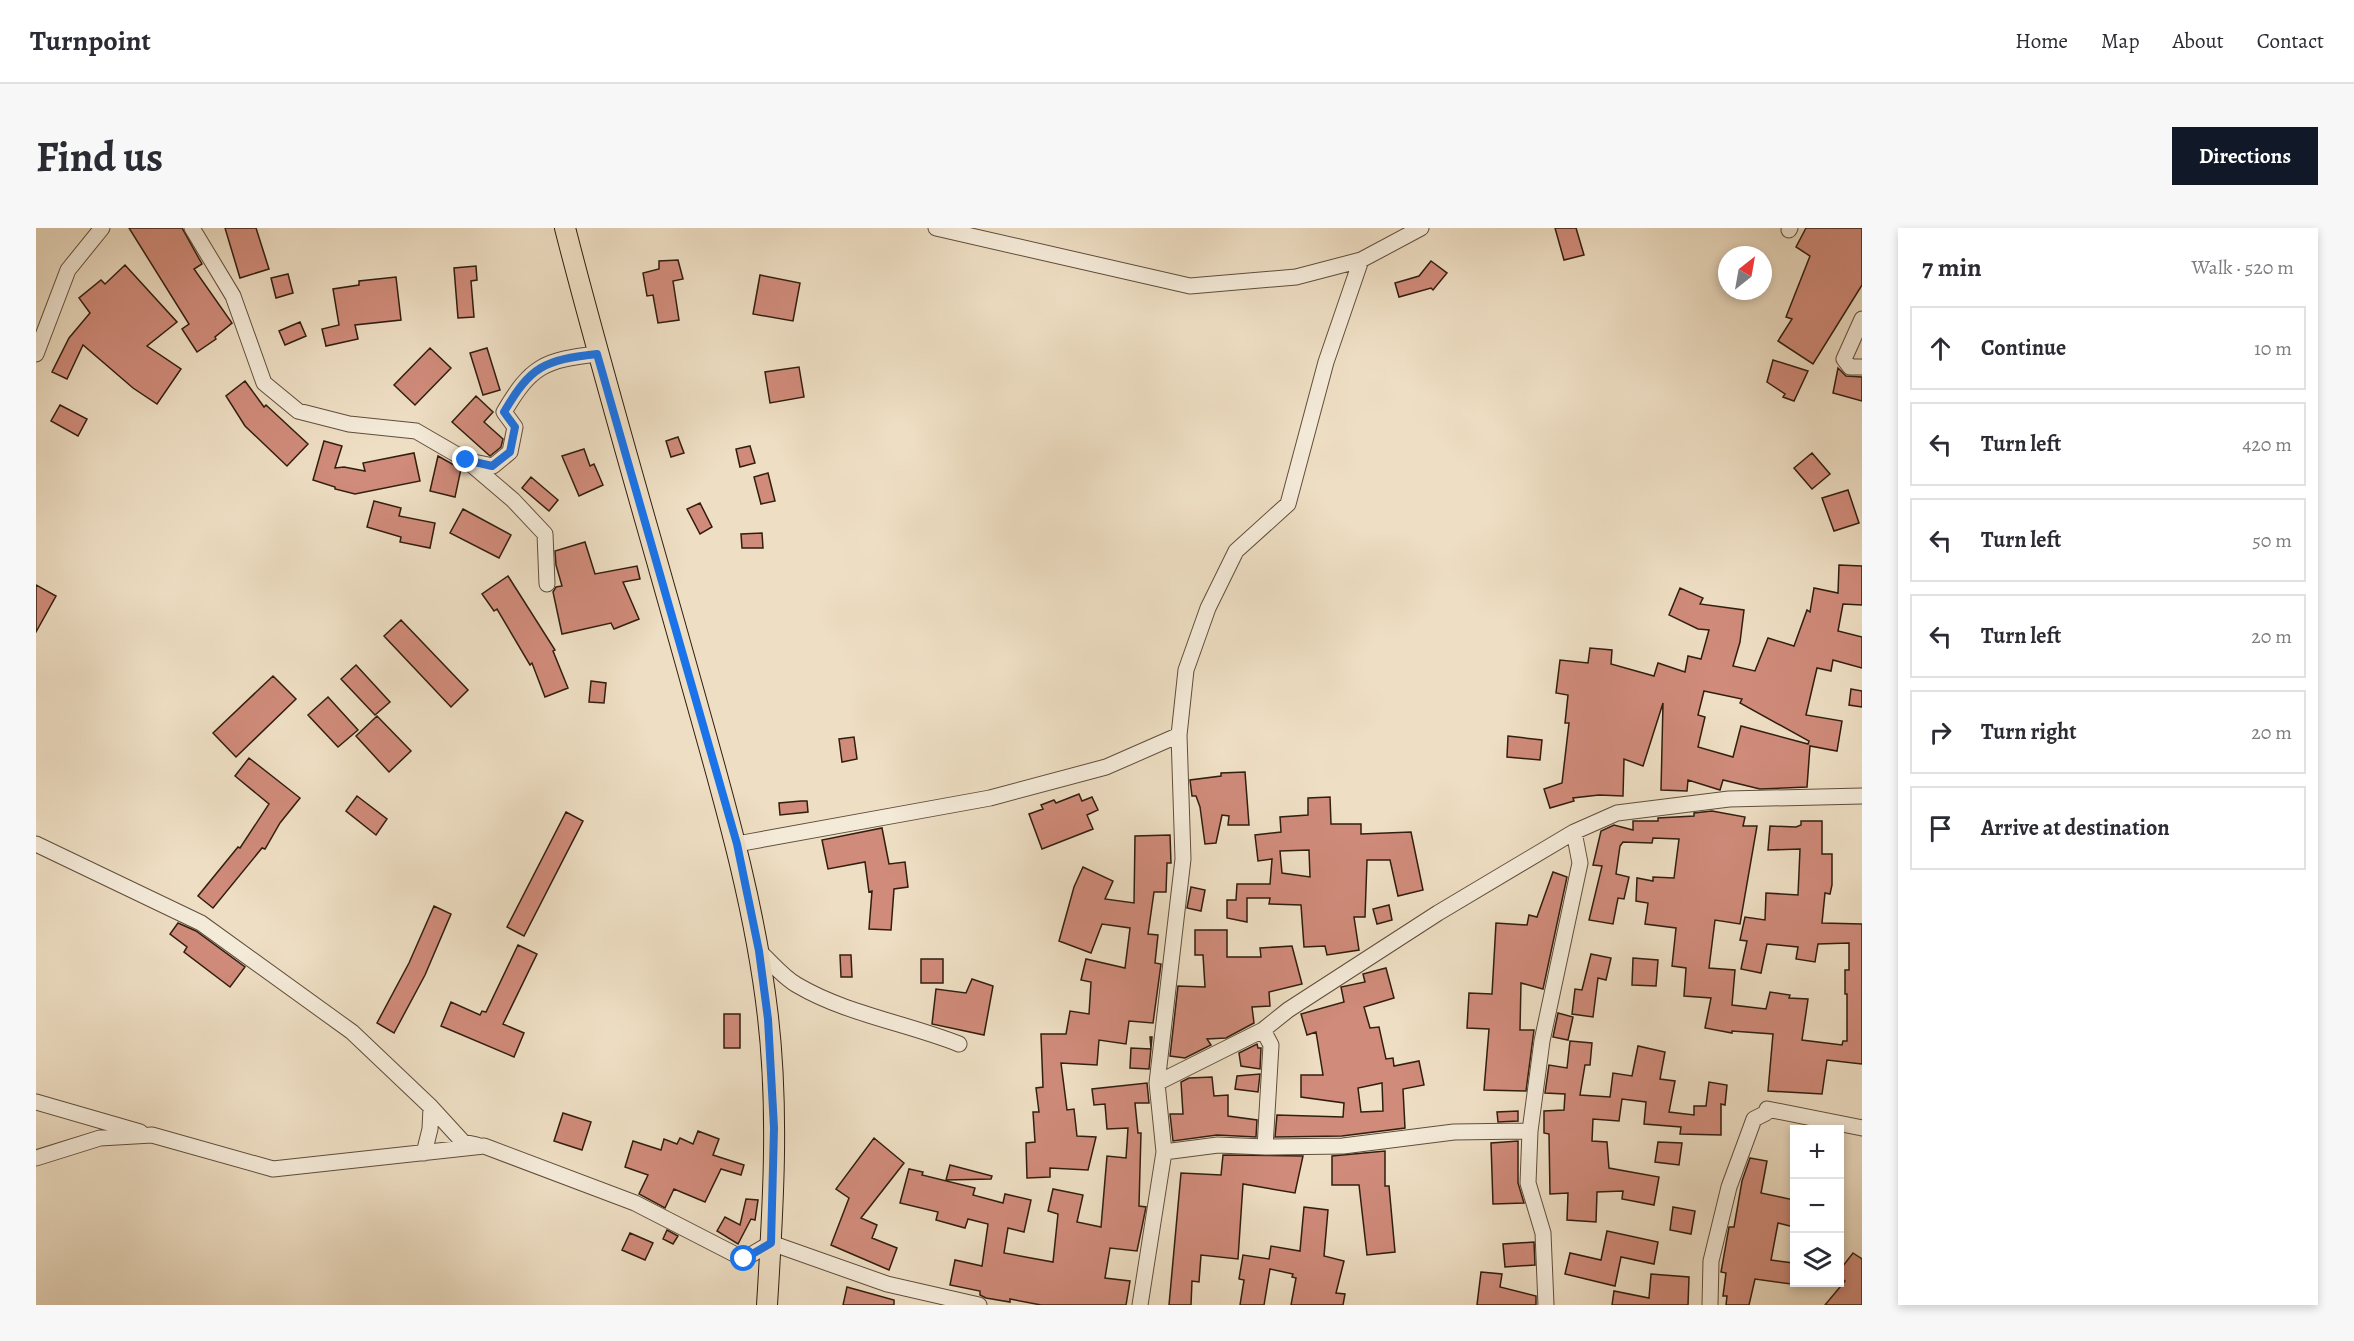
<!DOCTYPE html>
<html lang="en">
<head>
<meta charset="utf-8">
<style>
	:root { --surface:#fff; --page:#f7f7f7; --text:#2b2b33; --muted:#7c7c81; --line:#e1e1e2; --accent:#111827 }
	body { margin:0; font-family:Alegreya,serif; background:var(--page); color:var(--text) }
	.controls { position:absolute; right:18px; bottom:18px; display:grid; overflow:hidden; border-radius:0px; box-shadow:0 3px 9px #0003 }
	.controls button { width:54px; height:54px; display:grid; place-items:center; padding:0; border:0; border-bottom:2px solid var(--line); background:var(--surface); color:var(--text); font:30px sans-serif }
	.compass { position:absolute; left:1682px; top:18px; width:54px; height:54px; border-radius:50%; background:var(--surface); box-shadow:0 3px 9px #0003; rotate:31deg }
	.stop { position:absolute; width:18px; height:18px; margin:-14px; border:4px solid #1a73e8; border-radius:50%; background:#fff }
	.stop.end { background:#1a73e8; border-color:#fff; box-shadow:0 2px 6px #0008 }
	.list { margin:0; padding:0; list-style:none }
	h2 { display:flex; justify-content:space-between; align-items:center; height:78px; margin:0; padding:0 24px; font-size:26px }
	h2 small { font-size:20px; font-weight:400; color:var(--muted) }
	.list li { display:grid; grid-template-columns:39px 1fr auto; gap:18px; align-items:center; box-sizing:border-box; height:84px; margin:0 12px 12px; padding:0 12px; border:2px solid var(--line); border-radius:0px }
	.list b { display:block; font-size:22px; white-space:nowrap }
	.list em { font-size:20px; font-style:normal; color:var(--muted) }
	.icon { flex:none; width:33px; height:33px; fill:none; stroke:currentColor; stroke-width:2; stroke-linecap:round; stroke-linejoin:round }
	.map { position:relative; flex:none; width:1826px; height:1077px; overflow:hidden; border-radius:0px }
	header { display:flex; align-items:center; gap:36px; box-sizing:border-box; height:84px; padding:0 30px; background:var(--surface); border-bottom:2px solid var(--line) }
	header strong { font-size:28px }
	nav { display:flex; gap:33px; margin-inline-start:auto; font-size:21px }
	.intro { display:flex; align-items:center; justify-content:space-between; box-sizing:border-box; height:144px; padding:0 36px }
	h1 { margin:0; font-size:42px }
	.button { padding:15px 27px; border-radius:0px; background:var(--accent); color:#fff; font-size:21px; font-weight:700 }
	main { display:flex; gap:36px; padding:0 36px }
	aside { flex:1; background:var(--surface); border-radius:0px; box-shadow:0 3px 9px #0003 }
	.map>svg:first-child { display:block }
</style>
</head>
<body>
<header>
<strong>Turnpoint</strong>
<nav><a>Home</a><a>Map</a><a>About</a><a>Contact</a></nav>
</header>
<div class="intro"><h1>Find us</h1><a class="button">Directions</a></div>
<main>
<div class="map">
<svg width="1826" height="1077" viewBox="0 0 1826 1077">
	<rect width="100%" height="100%" fill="#eedec3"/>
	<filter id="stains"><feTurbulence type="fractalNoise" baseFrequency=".00333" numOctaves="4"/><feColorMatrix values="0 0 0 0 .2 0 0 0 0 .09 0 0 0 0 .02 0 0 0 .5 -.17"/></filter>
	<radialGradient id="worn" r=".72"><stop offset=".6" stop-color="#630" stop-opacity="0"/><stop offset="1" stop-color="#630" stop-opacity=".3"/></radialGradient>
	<!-- building -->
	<path fill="#d08b7a" stroke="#311e0f" stroke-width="1.5" fill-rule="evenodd" d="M93,0H146L166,36L158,41L196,95L179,109L180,111L161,124L146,101L153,96Z
		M189,0H220L233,41L204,50Z
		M1519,0H1540L1548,27L1528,32Z
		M1770,0H1826V57L1777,136L1742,113L1756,91L1750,89L1774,28L1760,19Z
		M642,32L647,51L637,53L643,92L622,95L617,67L611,68L607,45L623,41V33Z
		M1395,33L1411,45L1397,62L1395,60L1363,69L1359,55L1383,48Z
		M89,37L141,94L111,118L145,141L121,176L97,160L47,117L31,151L16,144L33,110L54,85L43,70L65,52L69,56Z
		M440,38L441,52L435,53L438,89L422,90L418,40Z
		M252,46L257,65L240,70L235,50Z
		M724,47L764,55L757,93L717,86Z
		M360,49L365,92L319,97L322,111L290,118L286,101L303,97L297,61L323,57V53Z
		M264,94L270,108L249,117L243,103Z
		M394,120L415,140L379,177L358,157Z
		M451,120L464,162L447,167L434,125Z
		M1737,132L1772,143L1758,173L1747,169L1749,166L1731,154Z
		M763,139L768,169L734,175L729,144Z
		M1802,140L1810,148L1826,149V173L1797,165Z
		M209,153L228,179L230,177L272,216L251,238L209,198L190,168Z
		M440,168L457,184L448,194L467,211L465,219L454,228L416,194Z
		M24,177L51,191L42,208L15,193Z
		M642,209L648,225L635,229L630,213Z
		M288,213L306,218L299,240L308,239L329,243L327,235L378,225L384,253L319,266L299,261V259L277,252Z
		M714,218L719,235L704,239L700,221Z
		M548,221L554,238L558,236L567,257L543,268L526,228Z
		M1776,225L1794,246L1776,261L1758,240Z
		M402,228L425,241L419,269L394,263Z
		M732,245L739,273L725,276L718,249Z
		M495,249L522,272L513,283L486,260Z
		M1812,262L1823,295L1798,303L1786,270Z
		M338,273L365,280L363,288L399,295L394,320L364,314L365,309L331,299Z
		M664,275L676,299L664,306L651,281Z
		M427,281L475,307L463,330L414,305Z
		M726,305L727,320H706L705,306Z
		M549,314L559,346L601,338L604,351L587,354L603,391L578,401L575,395L526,406L517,364L520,359L526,358L520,337L519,323Z
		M1803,337L1826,338V377L1807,376L1802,403L1826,409V440L1797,432L1795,443L1781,440L1770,487L1806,493L1801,523L1774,518L1771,559L1724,561L1687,552L1684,562L1652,552L1651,563L1625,562L1627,475L1607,538L1588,531L1587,568L1563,567L1537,570L1538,573L1514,580L1508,561L1526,555L1533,495H1529L1532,467L1520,465L1524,432L1552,435L1554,420L1576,422L1575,436L1618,448L1622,435L1649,444L1652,428L1665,431L1673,402L1662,401L1633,387L1644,360L1667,370L1664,376L1708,382L1704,414L1697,438L1719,443L1732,410L1758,418L1771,382L1774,384L1778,360L1802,365ZM1668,463L1706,471L1704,475L1773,513L1772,516L1705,498L1697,529L1662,519L1669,489L1662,487Z
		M472,348L519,422L517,423L532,460L509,469L496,435L494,437L461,381L458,383L446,366Z
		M0,357L20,368L0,404Z
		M365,392L432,462L415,479L348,408Z
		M320,437L354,474L339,487L305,451Z
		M237,448L260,471L200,529L177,505Z
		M555,453L570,455L568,475L553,474Z
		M1815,461L1826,463V479L1813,477Z
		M292,469L322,502L302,519L272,487Z
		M341,488L375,523L353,544L320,508Z
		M1472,508L1506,512L1504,532L1471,529Z
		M818,509L821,531L806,534L803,511Z
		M213,530L264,570L244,595L229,621L226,620L177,680L162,668L202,619L204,620L233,576L199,548Z
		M1209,544L1213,597H1192L1193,588L1186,587L1180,615L1169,616L1164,579L1160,568H1156L1154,552L1185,548V545Z
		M1043,566L1046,573L1056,569L1062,582L1051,587L1057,601L1006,621L993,586L1007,581L1005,577L1018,572L1020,575Z
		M321,568L351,591L340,607L310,583Z
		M1294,569L1295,596H1325V606L1375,604L1387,662L1362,668L1354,632H1331L1329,689H1318L1323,722L1291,727L1289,718L1268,719L1265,677L1233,676L1234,670H1211V694L1191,690V672H1200L1201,656H1234L1236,631L1222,633L1219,607L1245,604L1244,589L1272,587V570ZM1273,622L1274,649L1246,645L1244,623Z
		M765,573H771L772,584L744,587L743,575Z
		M1676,583L1709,589L1707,598H1721L1704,696L1679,692L1673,740L1699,742L1696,777L1730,781L1734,764L1754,767L1753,770L1772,771L1766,812L1806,817L1807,813H1811V766H1809V742H1813V715L1782,716L1779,734L1760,731L1762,719L1731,716L1725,745L1705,741L1711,713L1704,712L1709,689L1729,692L1730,665L1762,667L1764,621L1732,622L1734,598L1760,599L1765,597V593H1786V626H1796V657L1794,666L1789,665L1786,695L1826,696V836L1791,832L1786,866L1732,863L1737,806L1696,803V805L1669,800L1675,770L1648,768L1650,740L1636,738L1640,700L1609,696L1612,675L1600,673L1601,650L1617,653V649L1638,650L1643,611L1617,610L1616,615L1587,614L1584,618L1580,646L1593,649L1588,671L1582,670L1577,696L1553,692L1566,638L1557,637L1565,603L1578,597L1597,602V593H1622V590L1658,588V585Z
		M530,584L547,593L488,708L471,699Z
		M846,600L853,636L869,634L872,659L858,661L855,702L833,701L836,663L833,664L829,634L792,641L786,612Z
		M1134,607L1135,635H1131L1130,664H1118L1112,706L1122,707L1119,735L1125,736L1117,795L1093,793L1090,816L1063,812L1061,837L1025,835L1031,882L1038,881L1041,908L1060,909L1052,942L1014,940V949L991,950L990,915L999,914L997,884H1003L1000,860L1007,859L1005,806H1030L1034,783L1053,786L1055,754L1045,752L1050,731L1089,740L1094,700L1066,696L1055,725L1023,713L1038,659L1047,639L1077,653L1069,671L1098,675L1099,608Z
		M1517,644L1531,649L1507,761L1485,755L1484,802H1498L1490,863L1448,862L1453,801L1431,800L1433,765L1456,766L1460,695L1491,697L1493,687L1501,689Z
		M1155,659L1169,662L1165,683L1151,680Z
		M1353,677L1356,692L1341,696L1337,681Z
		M398,678L415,686L389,747L358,805L341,795L373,735Z
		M142,695L160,703L209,739L194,759L148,724L151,719L134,706Z
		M1159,702H1191V729H1225L1224,720L1256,718L1266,756L1233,764L1234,778L1216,779L1218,795L1190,810L1171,811L1175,817L1149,830L1134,828L1142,758L1169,759L1167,727H1159Z
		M482,717L501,726L467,796L488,805L478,829L405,798L415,774L444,787L446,783L450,784Z
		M1555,726L1575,730L1570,752L1562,750L1557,789L1536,786L1539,761L1546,762Z
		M804,727H815L816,749H805Z
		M1597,730L1622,732L1620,758L1596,757Z
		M885,731H907V755H885Z
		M1350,740L1358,770L1328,779L1334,800L1343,799L1350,831L1357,830L1358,838L1383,833L1388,857L1367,861L1369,900L1306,908L1239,909L1241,887L1307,889L1308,875L1265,869V847H1287L1280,804L1271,807L1265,786L1308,774L1305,759L1329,754L1327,746ZM1346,855L1347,883L1325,884L1322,860Z
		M936,751L957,758L948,807L896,796L900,761L930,765Z
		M1522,785L1537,789L1532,812L1517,809Z
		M688,786H704V820H688Z
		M1114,809H1116L1113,841L1094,840L1095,820L1115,821Z
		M1534,813L1556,815L1554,837H1549L1544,867L1574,869L1577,845L1596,848L1602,818L1629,824L1624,851L1639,853L1633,884L1658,887V878H1670L1673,854L1691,857L1689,877L1685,876V907L1644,906L1645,899L1608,896L1610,874L1586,871L1583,893L1557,891L1556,913L1571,914L1573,940L1623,949L1618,977L1586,971L1587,963L1561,964L1560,994L1531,992L1532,965L1514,966L1513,906L1508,905V883L1528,882L1529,866L1509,865L1513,837L1531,840Z
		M1221,816L1222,820H1225L1224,841L1205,838L1203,825Z
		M1224,846L1222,864L1199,861L1201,848Z
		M1176,849L1178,868L1192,867V888L1221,892L1220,909L1181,907L1137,913L1134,886H1147L1145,854L1153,850Z
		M1111,855L1113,875H1099L1102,905H1105L1103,978L1110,979L1106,999L1101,1023L1074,1020L1069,1050L1094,1053L1090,1077H1005L974,1071V1074L950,1070L944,1067V1063L914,1057L919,1032L946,1038L952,996L932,991L929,1000L900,992L902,984L864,975L873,941L887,944L886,947L939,960L937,967L967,975L969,966L995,972L988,1004L972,1000L968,1025L1017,1034L1022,986L1012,983L1017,961L1047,967L1041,994L1065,999L1071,928L1090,930L1092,900L1071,901L1069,876L1058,877L1056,861Z
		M1482,883V893L1462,894L1461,884Z
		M527,885L555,894L546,922L518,913Z
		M662,903L683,911L677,927L708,937L705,947L685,941L669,974L638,961L629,980L603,966L612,947L589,939L597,913L625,922L628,911L641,916L644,910L657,916Z
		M838,910L868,935L825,990L841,997L836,1010L861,1020L853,1042L795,1017L813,970L800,961Z
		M1482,913V955L1488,975L1457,976L1455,915Z
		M1622,914L1646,915L1643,937L1619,934Z
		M1349,923V958H1353L1359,1024L1331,1027L1323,957H1296V928Z
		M1187,927L1267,928L1259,965L1207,956L1202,1031L1165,1027L1163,1054L1156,1053L1155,1077H1133L1145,945L1185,947Z
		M1714,930L1731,933L1725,965L1758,972V999L1742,995L1735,1032L1757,1035L1755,1056L1719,1051L1713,1077H1690L1691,1068H1687L1690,1045L1685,1044L1693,999H1698L1706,953Z
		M914,937L956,948L955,951L910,952Z
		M710,971L722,972L719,992L715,991L702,1016L681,1003L689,989L704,997Z
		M1268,979L1292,982L1288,1028L1308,1033L1300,1065L1309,1066L1307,1077H1255L1260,1050L1256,1049L1257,1046L1234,1041L1228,1077H1204L1208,1052L1203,1051L1207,1027L1233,1031L1235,1018L1264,1023Z
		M1637,979L1659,983L1655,1006L1634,1002Z
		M631,1002L642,1008L637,1016L627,1011Z
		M1571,1003L1622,1014L1618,1036L1585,1029L1579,1058L1529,1046L1534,1025L1565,1032Z
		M594,1005L617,1015L609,1032L586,1022Z
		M1498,1014L1499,1037L1469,1039L1467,1016Z
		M1817,1025L1826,1031V1077H1789L1809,1053L1803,1048V1043Z
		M1445,1044L1466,1046L1464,1059L1500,1068V1077H1441Z
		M1615,1046L1653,1049L1652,1077H1576L1578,1063L1613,1070Z
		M811,1059L858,1072V1077H807Z"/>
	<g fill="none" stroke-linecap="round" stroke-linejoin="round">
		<defs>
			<path id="minor" d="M156,0L197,68L228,155L262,183L313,196L380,203L430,232L477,272L509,306L511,356
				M900,0L1154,58L1260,49L1325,32L1385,0
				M1753,2L1754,0
				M1826,91L1808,131L1814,139H1826
				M0,126L32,42L66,0
				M433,233L457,238L474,224L479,199L468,184C495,138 508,132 561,126
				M0,616L165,695L316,804L395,879L427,914L441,917
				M701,616L954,570L1070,539L1143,507
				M723,723C735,734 747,749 761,757C810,786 870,795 923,816
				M1227,802L1235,817L1229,919
				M1121,855L1227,802L1252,782L1402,685L1538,604L1581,585L1693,571L1826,568
				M0,874L104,904
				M1128,924L1182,917L1229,919L1307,918L1418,904L1494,903
				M388,925L394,901L395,879
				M0,930L64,910L116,907L237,941L448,918L599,975L708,1031L735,1015L851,1056L943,1077
				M1104,1077L1128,924L1121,855L1147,631L1143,507L1150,442L1172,380L1200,323L1252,276L1290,134L1325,32
				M1510,1077L1507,1005L1492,955L1494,903L1506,813L1544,635L1538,604
				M1674,1077L1675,1033L1693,959L1718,891L1730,885L1731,881L1826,900"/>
			<path id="major" d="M529,0C568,152 613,303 655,454C686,565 719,675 732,789C743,884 737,981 731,1077"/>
		</defs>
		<!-- minor casing -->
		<use href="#minor" stroke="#604e3c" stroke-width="17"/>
		<!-- major casing -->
		<use href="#major" stroke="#311e0f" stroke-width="22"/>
		<!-- minor -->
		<use href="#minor" stroke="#f4ead8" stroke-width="15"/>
		<!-- major -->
		<use href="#major" stroke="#eedec3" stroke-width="20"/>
	</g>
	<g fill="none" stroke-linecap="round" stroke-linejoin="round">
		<!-- route -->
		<path stroke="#1a73e8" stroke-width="8" d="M430,232L456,238L474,224L479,199L468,184C495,138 508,132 561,126L701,616L723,723L732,791L738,900L735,1015L708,1031"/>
	</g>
	<rect width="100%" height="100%" filter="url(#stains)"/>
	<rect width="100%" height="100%" fill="url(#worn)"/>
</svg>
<div class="controls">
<button>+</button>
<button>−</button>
<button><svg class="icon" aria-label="layers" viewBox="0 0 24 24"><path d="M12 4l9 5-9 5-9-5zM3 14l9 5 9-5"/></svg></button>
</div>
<svg class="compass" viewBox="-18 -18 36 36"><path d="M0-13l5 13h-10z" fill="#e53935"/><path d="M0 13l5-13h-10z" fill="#7c7c81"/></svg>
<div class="stop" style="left:708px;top:1031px"></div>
<div class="stop end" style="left:430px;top:232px"></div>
</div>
<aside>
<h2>7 min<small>Walk · 520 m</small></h2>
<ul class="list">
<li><svg class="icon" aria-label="ahead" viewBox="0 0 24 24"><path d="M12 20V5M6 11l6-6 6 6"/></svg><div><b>Continue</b></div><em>10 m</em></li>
<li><svg class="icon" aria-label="left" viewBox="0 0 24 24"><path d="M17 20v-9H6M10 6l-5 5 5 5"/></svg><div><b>Turn left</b></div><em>420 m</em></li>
<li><svg class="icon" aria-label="left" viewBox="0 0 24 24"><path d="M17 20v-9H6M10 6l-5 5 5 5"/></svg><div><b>Turn left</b></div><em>50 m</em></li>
<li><svg class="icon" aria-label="left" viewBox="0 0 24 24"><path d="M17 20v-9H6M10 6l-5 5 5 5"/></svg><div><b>Turn left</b></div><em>20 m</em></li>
<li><svg class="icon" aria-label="right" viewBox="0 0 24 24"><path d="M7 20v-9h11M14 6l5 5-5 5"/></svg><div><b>Turn right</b></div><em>20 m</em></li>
<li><svg class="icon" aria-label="arrive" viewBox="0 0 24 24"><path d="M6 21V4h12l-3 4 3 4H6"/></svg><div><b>Arrive at destination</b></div></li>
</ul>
</aside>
</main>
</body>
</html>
